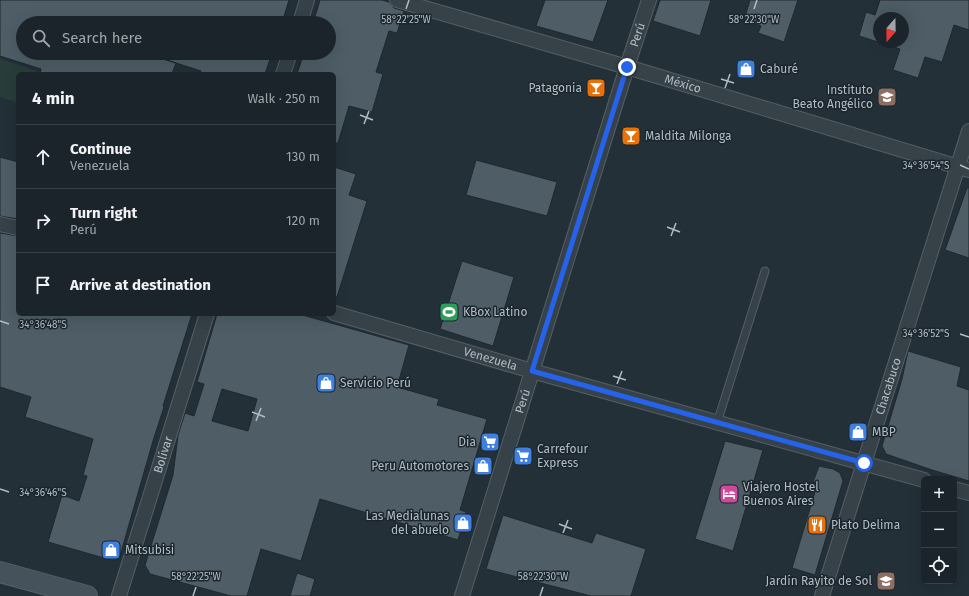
<!DOCTYPE html>
<html lang="en">
<head>
<meta charset="utf-8">
<style>
	:root { --surface:#1a242a; --page:#273036; --text:#f1f3f6; --muted:#9fa4a8; --line:#384147 }
	body { margin:0; font-family:"Fira Sans",sans-serif; background:var(--page); color:var(--text) }
	.controls { position:absolute; right:12px; bottom:12px; display:grid; overflow:hidden; border-radius:6px; box-shadow:0 4px 16px #0002 }
	.controls button { width:36px; height:36px; display:grid; place-items:center; padding:0; border:0; border-bottom:1px solid var(--line); background:var(--surface); color:var(--text); font:20px sans-serif }
	.compass { position:absolute; left:873px; top:12px; width:36px; height:36px; border-radius:50%; background:var(--surface); box-shadow:0 4px 16px #0002; rotate:200deg }
	.stop { position:absolute; width:12px; height:12px; margin:-9px; border:3px solid #2563eb; border-radius:50%; background:#fff }
	.stop.end { background:#2563eb; border-color:#fff; box-shadow:0 1px 4px #0008 }
	.list { margin:0; padding:0; list-style:none }
	h2 { display:flex; justify-content:space-between; align-items:center; height:52px; margin:0; padding:0 16px; font-size:17px }
	h2 small { font-size:13px; font-weight:400; color:var(--muted) }
	.list li { display:grid; grid-template-columns:26px 1fr auto; gap:12px; align-items:center; box-sizing:border-box; height:64px; padding:0 16px; border-top:1px solid var(--line) }
	.list b { display:block; font-size:15px; white-space:nowrap }
	.list p { margin:0; font-size:13px; white-space:nowrap; color:var(--muted) }
	.list em { font-size:13px; font-style:normal; color:var(--muted) }
	.icon { flex:none; width:22px; height:22px; fill:none; stroke:currentColor; stroke-width:2; stroke-linecap:round; stroke-linejoin:round }
	.map { position:relative; flex:none; width:969px; height:596px; overflow:hidden }
	.search { position:absolute; background:var(--surface); box-shadow:0 4px 16px #0002; left:16px; top:16px; width:320px; height:44px; display:flex; align-items:center; gap:10px; box-sizing:border-box; padding:0 14px; border-radius:22px; color:var(--muted); font-size:15px }
	.panel { position:absolute; background:var(--surface); box-shadow:0 4px 16px #0002; left:16px; top:72px; width:320px; height:244px; border-radius:6px }
	.map>svg:first-child { display:block }
</style>
</head>
<body>
<div class="map">
<svg width="969" height="596" viewBox="0 0 969 596">
	<rect width="100%" height="100%" fill="#233038"/>
	<!-- green -->
	<path fill="#283d39" d="M0,59L37,71L36,74H18V103L0,97Z"/>
	<!-- building -->
	<path fill="#4e5d66" stroke="#1e282f" fill-rule="evenodd" d="M0,0H289L282,23H23V53H144L176,63L172,74H40L41,69L0,56Z
		M320,0H382L389,2L394,8L404,11L397,33L389,31L376,72L383,74L372,112L349,106L338,143H334V74H297L304,53H329V23H313Z
		M545,0H608L593,42L536,26Z
		M660,0H711L700,36L653,21Z
		M750,0H798L784,42L758,33L761,26L744,20Z
		M880,0H969V30L954,25L942,62L925,57L918,78L893,70L900,49L859,36L866,12L875,15ZM879,18H903V42H879Z
		M154,53H272L265,74H200L201,71L154,56Z
		M0,157L18,162V219L0,216Z
		M476,160L557,182L547,216L466,195Z
		M334,167L356,174L349,195L367,201L337,297L334,296Z
		M967,188H969V258L945,250Z
		M0,233L18,236V314H192L163,406L164,407L153,441L120,556L116,560H111L48,542L62,495L79,501L87,476L83,475L93,439L25,417L31,397L0,387Z
		M462,261L514,277L493,346L440,329Z
		M217,314H299L409,345L397,387L439,399L437,405L487,419L460,510L466,512L458,540L320,499L301,561L261,549L247,596H231L150,574L145,565L173,475L178,435L185,413L194,416L204,384L197,382ZM222,389L257,399L248,431L212,421Z
		M908,351L961,367L957,386L969,390V481L932,470L886,454L882,446L902,379Z
		M725,441L763,450L733,551L695,539Z
		M819,466L833,469L840,473L843,481L815,575L792,568L818,482H813Z
		M503,515L592,543L596,533L646,549L631,596H591L486,569Z
		M297,573L315,579L310,596H290Z"/>
	<g fill="none" stroke-linecap="round" stroke-linejoin="round">
		<defs>
			<path id="lane" d="M717,423L765,271"/>
			<g id="street">
				<path id="s1" d="M397,0L627,67L969,170"/>
				<path d="M300,23L307,0"/>
				<path d="M283,74L290,53"/>
				<path d="M0,224L18,228"/>
				<path id="s2" d="M334,313L532,371L924,480"/>
				<path d="M954,489L969,493"/>
				<path id="s3" d="M119,596L207,314"/>
				<path id="s4" d="M462,596L627,67L649,0"/>
				<path id="s5" d="M822,596L969,131"/>
			</g>
			<path id="secondary" d="M0,572L87,596"/>
		</defs>
		<!-- lane casing -->
		<use href="#lane" stroke="#545f66" stroke-width="9"/>
		<!-- street casing -->
		<use href="#street" stroke="#545f66" stroke-width="16"/>
		<!-- secondary casing -->
		<use href="#secondary" stroke="#545f66" stroke-width="22"/>
		<!-- lane -->
		<use href="#lane" stroke="#364148" stroke-width="7"/>
		<!-- street -->
		<use href="#street" stroke="#364148" stroke-width="14"/>
		<!-- secondary -->
		<use href="#secondary" stroke="#45515b" stroke-width="20"/>
	</g>
	<g fill="none" stroke-linecap="round" stroke-linejoin="round">
		<!-- route -->
		<path stroke="#2563eb" stroke-width="5" d="M627,67L532,371L864,463"/>
	</g>
	<!-- ticks -->
	<path fill="none" stroke="#b1bcc4" stroke-width="1.5" d="M406,9L409,0M754,9L757,0M721,79L734,83M725,88L730,74M360,115L373,120M364,124L369,111M960,165L969,169M667,227L680,232M671,236L676,223M0,321L9,324M960,334L969,337M613,376L626,380M617,384L622,371M252,412L265,417M256,421L261,408M0,489L9,492M559,524L572,529M563,533L568,520M193,596L196,587M540,596L543,587"/>
	<!-- icons -->
	<defs>
		<symbol id="shop-square" viewBox="-11 -11 22 22"><rect x="-9" y="-9" width="18" height="18" rx="4" fill="#3f7fe0" stroke="#1c262d"/><path d="M-5-2.5h2.3a2.7 3.5 0 0 1 5.4 0H5L5.5 6h-11ZM-1.5-2.5h3a1.5 2.3 0 0 0-3 0Z" fill="#fff"/></symbol>
		<symbol id="bar-square" viewBox="-11 -11 22 22"><rect x="-9" y="-9" width="18" height="18" rx="4" fill="#e8710a" stroke="#1c262d"/><path d="M-6-5H6L.8 .8V4.5H3.5V6h-7V4.5H-.8V.8Z" fill="#fff"/></symbol>
		<symbol id="university-square" viewBox="-11 -11 22 22"><rect x="-9" y="-9" width="18" height="18" rx="4" fill="#8d6e63" stroke="#1c262d"/><path d="M0-5L7-2L0 1L-7-2ZM-4 1L0 2.5L4 1V4Q0 6-4 4Z" fill="#fff"/></symbol>
		<symbol id="stadium-square" viewBox="-11 -11 22 22"><rect x="-9" y="-9" width="18" height="18" rx="4" fill="#2e9e5b" stroke="#1c262d"/><path d="M0-5a6.5 5 0 1 0 0 10a6.5 5 0 1 0 0-10ZM-3.5-1.8h7v3.6h-7Z" fill="#fff"/></symbol>
		<symbol id="supermarket-square" viewBox="-11 -11 22 22"><rect x="-9" y="-9" width="18" height="18" rx="4" fill="#3f7fe0" stroke="#1c262d"/><path d="M-6-5.5h2.5l.6 2H6L4.5 2H-2.5L-4.4-4H-6ZM-1.5 3.2a1.3 1.3 0 1 0 .1 0ZM3 3.2a1.3 1.3 0 1 0 .1 0Z" fill="#fff"/></symbol>
		<symbol id="hotel-square" viewBox="-11 -11 22 22"><rect x="-9" y="-9" width="18" height="18" rx="4" fill="#d1479c" stroke="#1c262d"/><path d="M-6-4.5h1.5V1H6V5H4.5V3h-9V5H-6ZM-4 0a1.8 1.8 0 1 1 3.6 0ZM.5 0V-2.5h3Q6-2.5 6 0Z" fill="#fff"/></symbol>
		<symbol id="restaurant-square" viewBox="-11 -11 22 22"><rect x="-9" y="-9" width="18" height="18" rx="4" fill="#e8710a" stroke="#1c262d"/><path d="M-5-6h1v4h1v-4h1v4h1v-4h1v5L-1.5 .5V6h-2V.5L-5-1ZM5-6V6H3V1.5H1.5Q1.5-4 5-6Z" fill="#fff"/></symbol>
		<symbol id="school-square" viewBox="-11 -11 22 22"><rect x="-9" y="-9" width="18" height="18" rx="4" fill="#8d6e63" stroke="#1c262d"/><path d="M0-5L7-2L0 1L-7-2ZM-4 1L0 2.5L4 1V4Q0 6-4 4Z" fill="#fff"/></symbol>
	</defs>
	<g fill-rule="evenodd">
		<use href="#shop-square" x="735" y="58" width="22" height="22"/>
		<use href="#bar-square" x="585" y="77" width="22" height="22"/>
		<use href="#university-square" x="876" y="86" width="22" height="22"/>
		<use href="#bar-square" x="620" y="125" width="22" height="22"/>
		<use href="#stadium-square" x="438" y="301" width="22" height="22"/>
		<use href="#shop-square" x="315" y="372" width="22" height="22"/>
		<use href="#shop-square" x="847" y="421" width="22" height="22"/>
		<use href="#supermarket-square" x="479" y="431" width="22" height="22"/>
		<use href="#supermarket-square" x="512" y="445" width="22" height="22"/>
		<use href="#shop-square" x="472" y="455" width="22" height="22"/>
		<use href="#hotel-square" x="718" y="483" width="22" height="22"/>
		<use href="#shop-square" x="452" y="512" width="22" height="22"/>
		<use href="#restaurant-square" x="806" y="514" width="22" height="22"/>
		<use href="#shop-square" x="100" y="539" width="22" height="22"/>
		<use href="#school-square" x="875" y="570" width="22" height="22"/>
	</g>
	<g text-anchor="middle" stroke-width="3" stroke-linejoin="round" paint-order="stroke">
		<!-- street labels -->
		<g font-size="12" fill="#b1bcc4" stroke="#1c262d">
			<text dy="4" stroke="none"><textPath href="#s4" startOffset="588">Perú</textPath></text>
			<text dy="4" stroke="none"><textPath href="#s1" startOffset="298">México</textPath></text>
			<text dy="4" stroke="none"><textPath href="#s2" startOffset="163">Venezuela</textPath></text>
			<text dy="4" stroke="none"><textPath href="#s5" startOffset="220">Chacabuco</textPath></text>
			<text dy="4" stroke="none"><textPath href="#s4" startOffset="204">Perú</textPath></text>
			<text dy="4" stroke="none"><textPath href="#s3" startOffset="148">Bolívar</textPath></text>
		</g>
		<!-- poi labels -->
		<g font-size="12" fill="#b1bcc4" stroke="#1c262d" text-anchor="start">
			<text x="760" y="73">Caburé</text>
			<text x="582" y="92" text-anchor="end">Patagonia</text>
			<text x="873" y="94" text-anchor="end">Instituto<tspan x="873" dy="14">Beato Angélico</tspan></text>
			<text x="645" y="140">Maldita Milonga</text>
			<text x="463" y="316">KBox Latino</text>
			<text x="340" y="387">Servicio Perú</text>
			<text x="872" y="436">MBP</text>
			<text x="476" y="446" text-anchor="end">Dia</text>
			<text x="537" y="453">Carrefour<tspan x="537" dy="14">Express</tspan></text>
			<text x="469" y="470" text-anchor="end">Peru Automotores</text>
			<text x="743" y="491">Viajero Hostel<tspan x="743" dy="14">Buenos Aires</tspan></text>
			<text x="449" y="520" text-anchor="end">Las Medialunas<tspan x="449" dy="14">del abuelo</tspan></text>
			<text x="831" y="529">Plato Delima</text>
			<text x="125" y="554">Mitsubisi</text>
			<text x="872" y="585" text-anchor="end">Jardín Rayito de Sol</text>
		</g>
	</g>
	<g font-size="10" text-anchor="middle" fill="#b1bcc4" stroke="#1c262d" stroke-width="3" stroke-linejoin="round" paint-order="stroke">
		<text x="406" y="23">58°22'25"W</text>
		<text x="754" y="23">58°22'30"W</text>
		<text x="926" y="169">34°36'54"S</text>
		<text x="43" y="328">34°36'48"S</text>
		<text x="926" y="337">34°36'52"S</text>
		<text x="43" y="496">34°36'46"S</text>
		<text x="196" y="580">58°22'25"W</text>
		<text x="543" y="580">58°22'30"W</text>
	</g>
</svg>
<div class="controls">
<button>+</button>
<button>−</button>
<button><svg class="icon" aria-label="locate" viewBox="0 0 24 24"><circle cx="12" cy="12" r="6"/><path d="M12 2v4M12 18v4M2 12h4M18 12h4"/></svg></button>
</div>
<svg class="compass" viewBox="-18 -18 36 36"><path d="M0-13l5 13h-10z" fill="#e53935"/><path d="M0 13l5-13h-10z" fill="#9fa4a8"/></svg>
<div class="stop" style="left:864px;top:463px"></div>
<div class="stop end" style="left:627px;top:67px"></div>
<div class="search"><svg class="icon" aria-label="search" viewBox="0 0 24 24"><circle cx="10" cy="10" r="6"/><path d="M15 15l6 6"/></svg>Search here</div>
<section class="panel">
<h2>4 min<small>Walk · 250 m</small></h2>
<ul class="list">
<li><svg class="icon" aria-label="ahead" viewBox="0 0 24 24"><path d="M12 20V5M6 11l6-6 6 6"/></svg><div><b>Continue</b><p>Venezuela</p></div><em>130 m</em></li>
<li><svg class="icon" aria-label="right" viewBox="0 0 24 24"><path d="M7 20v-9h11M14 6l5 5-5 5"/></svg><div><b>Turn right</b><p>Perú</p></div><em>120 m</em></li>
<li><svg class="icon" aria-label="arrive" viewBox="0 0 24 24"><path d="M6 21V4h12l-3 4 3 4H6"/></svg><div><b>Arrive at destination</b></div></li>
</ul>
</section>
</div>
</body>
</html>
